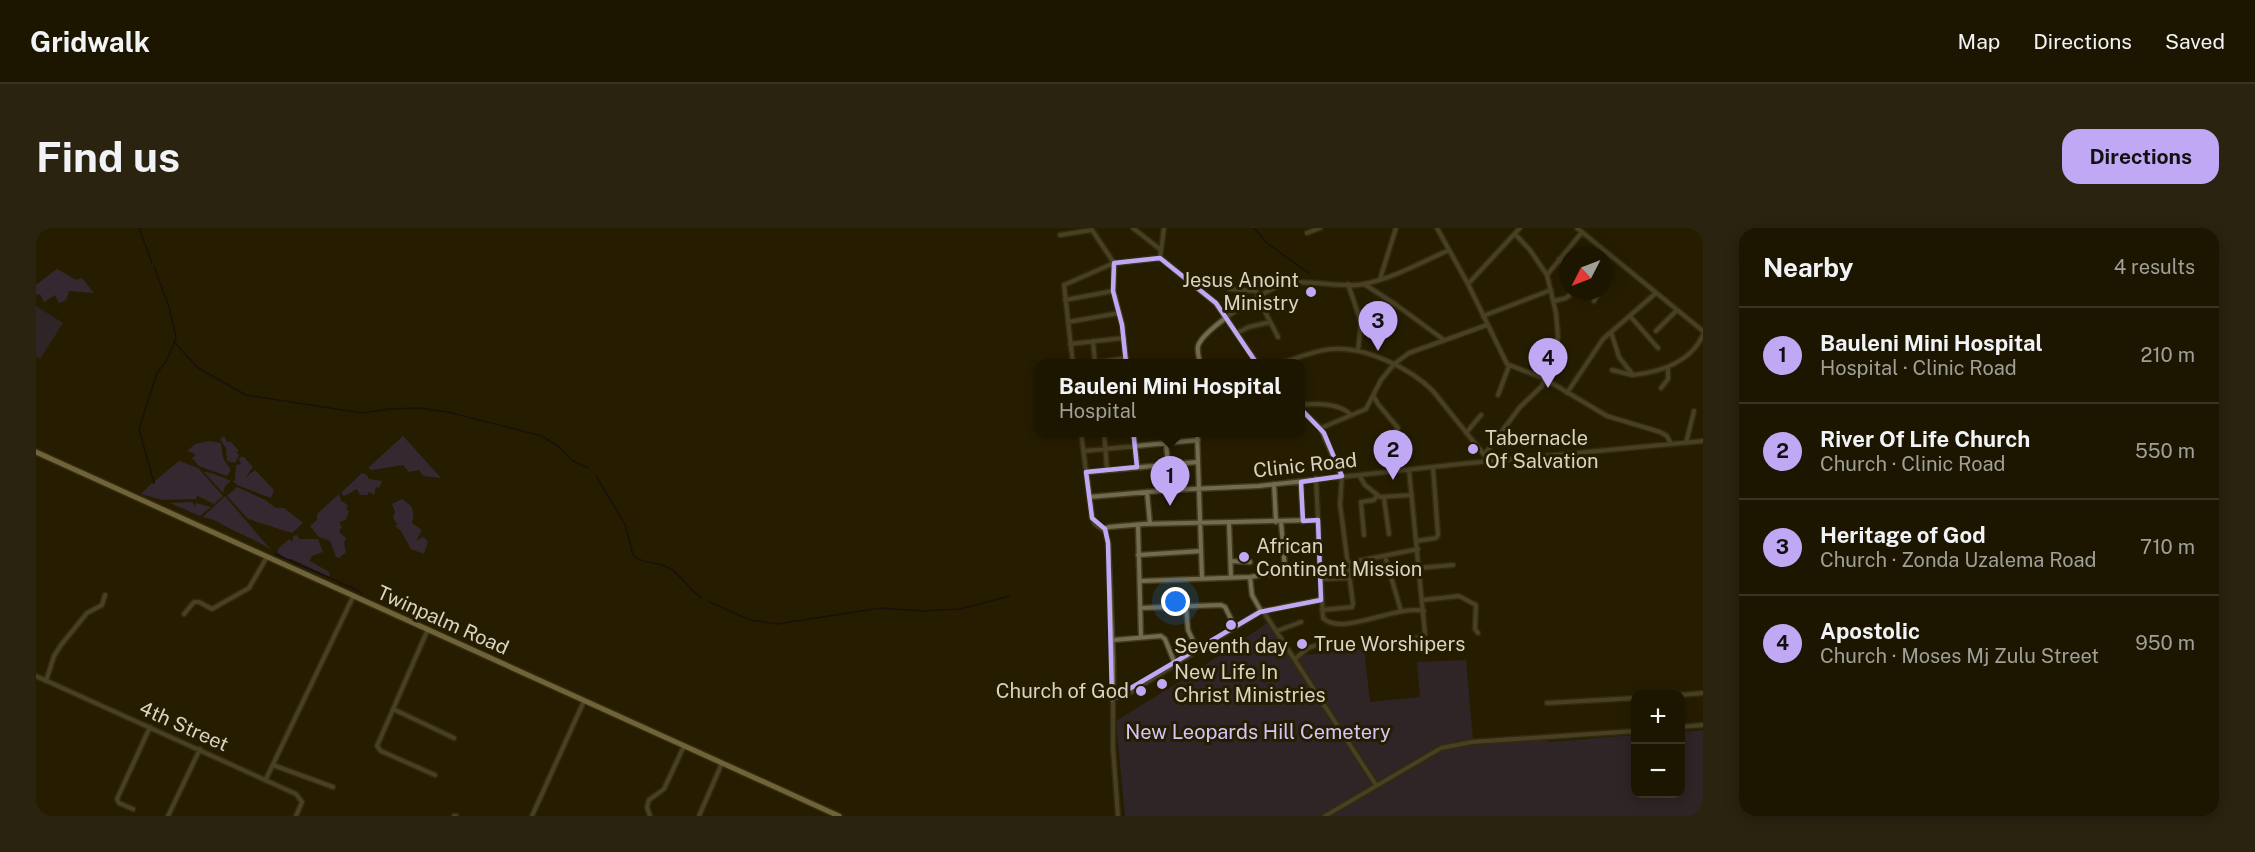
<!DOCTYPE html>
<html lang="en">
<head>
<meta charset="utf-8">
<style>
	:root { --surface:#1c1600; --page:#29230f; --text:#f1f3f6; --muted:#a09f99; --line:#3a3522; --accent:#c0a8f4 }
	body { margin:0; font-family:"Public Sans",sans-serif; background:var(--page); color:var(--text) }
	.controls { position:absolute; right:18px; bottom:18px; display:grid; overflow:hidden; border-radius:12px; box-shadow:0 3px 15px #0003 }
	.controls button { width:54px; height:54px; display:grid; place-items:center; padding:0; border:0; border-bottom:2px solid var(--line); background:var(--surface); color:var(--text); font:30px sans-serif }
	.compass { position:absolute; left:1523px; top:18px; width:54px; height:54px; border-radius:50%; background:var(--surface); box-shadow:0 3px 15px #0003; rotate:228deg }
	.you { position:absolute; left:1140px; top:374px; width:21px; height:21px; margin:-15px; border:4px solid #fff; border-radius:50%; background:#1a73e8; box-shadow:0 0 0 9px #1a73e833 }
	.badge { display:grid; place-items:center; width:39px; height:39px; border-radius:50%; background:var(--accent); color:#111; font-size:20px; font-weight:700 }
	.pin { position:absolute; translate:-50% -50px; filter:drop-shadow(0 2px 3px #0008) }
	.pin::after { content:''; position:absolute; top:32px; width:21px; height:18px; background:inherit; clip-path:polygon(0 0,100% 0,50% 100%) }
	.popup { position:absolute; left:999px; top:131px; width:270px; height:78px; box-sizing:border-box; display:grid; place-content:center; border-radius:12px; background:var(--surface); filter:drop-shadow(0 2px 4px #0005); font-size:20px; white-space:nowrap; color:var(--muted) }
	.popup b { font-size:22px; color:var(--text) }
	.popup::after { content:''; position:absolute; left:50%; top:100%; margin-left:-12px; border:12px solid transparent; border-top-color:var(--surface) }
	.list { margin:0; padding:0; list-style:none }
	h2 { display:flex; justify-content:space-between; align-items:center; height:78px; margin:0; padding:0 24px; font-size:26px }
	h2 small { font-size:20px; font-weight:400; color:var(--muted) }
	.list li { display:grid; grid-template-columns:39px 1fr auto; gap:18px; align-items:center; box-sizing:border-box; height:96px; padding:0 24px; border-top:2px solid var(--line) }
	.list b { display:block; font-size:22px; white-space:nowrap }
	.list p { margin:0; font-size:20px; white-space:nowrap; color:var(--muted) }
	.list em { font-size:20px; font-style:normal; color:var(--muted) }
	.map { position:relative; flex:none; width:1667px; height:588px; overflow:hidden; border-radius:18px }
	header { display:flex; align-items:center; gap:36px; box-sizing:border-box; height:84px; padding:0 30px; background:var(--surface); border-bottom:2px solid var(--line) }
	header strong { font-size:28px }
	nav { display:flex; gap:33px; margin-inline-start:auto; font-size:21px }
	.intro { display:flex; align-items:center; justify-content:space-between; box-sizing:border-box; height:144px; padding:0 36px }
	h1 { margin:0; font-size:42px }
	.button { padding:15px 27px; border-radius:18px; background:var(--accent); color:#111; font-size:21px; font-weight:700 }
	main { display:flex; gap:36px; padding:0 36px }
	aside { flex:1; background:var(--surface); border-radius:18px; box-shadow:0 3px 15px #0003 }
	.map>svg:first-child { display:block }
</style>
</head>
<body>
<header>
<strong>Gridwalk</strong>
<nav><a>Map</a><a>Directions</a><a>Saved</a></nav>
</header>
<div class="intro"><h1>Find us</h1><a class="button">Directions</a></div>
<main>
<div class="map">
<svg width="1667" height="588" viewBox="0 0 1667 588">
	<rect width="100%" height="100%" fill="#261d00"/>
	<!-- green -->
	<path fill="#3b2e54" d="M0,78L27,95L4,131L0,128Z
		M1236,392L1260,428L1328,421L1334,474L1384,469L1381,434L1430,432L1437,511L1510,507L1512,514L1599,507L1600,566H1644L1645,504L1667,502V588H1089L1080,493L1148,451Z"/>
	<!-- forest -->
	<path fill="#4a366d" d="M21,41L40,52L46,50L58,65L33,63L30,72L23,75L19,67L8,74L4,66L0,67V57Z
		M188,208L191,214H195L203,223L200,224L203,227L199,235L191,233L190,220L184,211Z
		M367,208L405,250L387,248L383,242L373,244L367,237L336,242L332,240Z
		M173,213L185,215L187,230L195,242L191,248L163,238L156,230L159,228L158,225L151,223L159,216Z
		M205,229H208L217,239L209,250L219,242L238,262L235,270L201,257L197,253L199,252L200,237L205,236L203,231Z
		M143,233L162,240L187,268L178,276L160,267L161,271L127,272L105,266L116,255L119,256V253Z
		M168,244C176,244 187,250 195,253L189,258L187,265Z
		M326,245L331,247L333,251L346,253L343,260L340,259L338,267L333,264L331,267H324L321,261L308,268L305,265Z
		M201,259L229,272L240,280H248L267,295L256,305L212,291L191,268Z
		M303,266L305,273L312,277L310,281L313,283L310,292L303,294L306,299L303,304L310,310L308,315L310,324L303,330L300,329L294,313L283,309L274,298L281,292V286Z
		M189,268L235,322C224,314 213,310 201,304C187,298 183,292 167,289Z
		M366,271C377,279 379,281 376,295L386,302L380,313L387,309L392,313L388,326L375,321L365,303L359,298L365,294L361,296L357,290L359,284L356,276Z
		M156,274L159,278L160,275L175,279L164,288L134,275Z
		M261,307L263,311H282L287,324L276,328L274,333L293,344L294,349L255,331H250L241,324L243,320L253,311L257,314V308Z"/>
	<g fill="none" stroke-linecap="round" stroke-linejoin="round">
		<!-- stream -->
		<path stroke="#0c001f" stroke-width="1.5" d="M103,0L116,35
			M1218,0L1232,16L1274,46
			M118,38L133,79L140,109L131,132L121,145L103,201L118,255
			M138,114L162,140L210,167L326,185L353,181L383,180L412,184L506,208L523,219L537,233L552,240
			M560,248L589,296L597,327C607,337 622,333 633,340C647,348 651,361 666,370
			M239,326L294,350
			M296,351L323,363L326,365L324,370
			M672,373L714,392L741,396L845,380L886,383L924,381L974,368"/>
		<defs>
			<path id="minor" d="M1097,0L1125,22
				M1401,0L1432,56L1471,136L1509,151L1571,188L1624,204L1631,208L1635,216
				M1541,0L1667,103
				M1271,5L1284,0
				M1024,7L1056,2L1078,35L1077,63L1086,97L1090,136
				M1124,30L1128,0
				M1523,31L1532,37
				M1511,47L1546,4
				M1344,51L1360,0
				M1312,56L1325,94L1322,123
				M1328,56L1359,76L1408,112
				M1432,56L1484,0
				M1194,61L1220,63L1224,69
				M1558,63L1560,69L1558,73
				M1222,70L1242,109
				M1029,72L1077,63
				M1518,73L1530,70L1538,63
				M1447,88L1515,62
				M1594,88L1622,120
				M1032,94L1083,85
				M1620,103L1641,82
				M1575,104L1583,129L1597,147C1624,144 1655,134 1667,107
				M1201,105L1213,99L1234,94
				M1057,113L1059,135
				M1034,116L1087,110
				M1037,136L1028,57L1078,35L1122,30L1126,31L1180,75L1222,136
				M1050,136L1090,130
				M1164,136C1163,130 1161,124 1162,118C1168,100 1233,59 1251,55C1276,51 1307,61 1328,56C1358,50 1386,34 1413,22
				M1243,136C1261,130 1279,122 1297,121C1330,119 1374,140 1397,163L1449,228
				M1576,142L1596,147
				M1625,160L1632,151V140
				M1531,165L1567,111L1620,65
				M1462,167L1473,138
				M1338,169L1342,176L1362,200L1355,210L1358,243
				M1264,177C1280,175 1304,175 1315,187
				M1264,181L1285,200L1306,248L1304,276L1317,376L1316,379L1286,382
				M1285,200L1330,181L1345,152L1358,136L1373,125L1451,97
				M1045,204L1056,290L1059,296L1069,303L1072,315L1077,432V520L1082,588
				M1068,204L1071,242
				M1097,204L1101,239
				M1129,204L1132,236
				M1161,204L1166,350
				M1430,205L1445,187
				M1650,215L1658,183
				M1048,223L1162,212
				M1448,227L1484,179L1506,158L1522,109L1520,85L1511,47L1494,22L1479,6
				M1050,244L1162,234
				M1323,247L1329,257L1344,269L1376,267
				M1280,251L1287,390C1306,409 1360,376 1388,383
				M1265,254L1267,293
				M1238,256L1240,294
				M1111,264L1114,296
				M1053,269L1135,262L1223,258L1424,236L1667,213
				M1348,270L1353,306
				M1193,295L1195,350
				M1102,297L1105,409
				M1068,301L1073,299L1108,296L1282,292
				M1328,307L1325,274L1338,272L1341,267
				M1381,313L1400,310L1402,307L1397,239
				M1102,327L1165,323
				M1349,328L1365,383
				M1195,333L1214,334
				M1312,335L1382,321
				M1383,340L1417,337
				M1214,349L1216,367L1225,383
				M1285,351L1315,350
				M1104,353L1214,349L1246,344L1249,341L1245,294
				M1387,372L1423,368L1440,377L1439,401L1442,405
				M1150,378L1152,402L1161,421
				M1104,380L1185,377L1189,379L1199,399
				M1227,383L1340,557
				M148,386L158,374H163L176,381L213,360L231,329
				M392,401L341,518L345,523L399,547
				M1241,403L1265,394
				M1077,412L1125,408L1129,411L1139,436
				M1341,416L1379,411L1389,406L1373,242
				M1259,431L1272,420L1290,414
				M0,448L260,566L266,574L260,588
				M10,453L18,428L25,417L51,385L66,377L69,367
				M1644,467L1667,465
				M1076,471L1090,467L1224,384L1285,372
				M1511,475L1600,470
				M357,481L418,510
				M1644,499L1667,497
				M237,537L297,559
				M230,551L317,369
				M97,581L83,575L81,571L114,499
				M132,588L164,521
				M418,588H420
				M496,588L548,473
				M614,588L611,579L613,572L628,561L648,518
				M663,588L686,535
				M1289,588L1405,520L1436,514L1600,503"/>
			<path id="major" d="M0,224L803,588"/>
		</defs>
		<!-- minor casing -->
		<use href="#minor" stroke="#423a1f" stroke-width="7"/>
		<!-- major casing -->
		<use href="#major" stroke="#423a1f" stroke-width="8"/>
		<!-- minor -->
		<use href="#minor" stroke="#736b4f" stroke-width="4"/>
		<!-- major -->
		<use href="#major" stroke="#cab97e" stroke-width="5"/>
	</g>
	<!-- marked area -->
	<path d="M0 0H1667V588H0ZM1124,30L1180,75L1219,133L1288,205L1306,248L1265,254L1267,293L1282,292L1285,372L1224,384L1076,471L1072,315L1069,301L1056,290L1050,244L1101,239L1086,97L1077,63L1078,35Z" fill="#261d00" fill-opacity=".55" fill-rule="evenodd"/>
	<path fill="none" stroke="#c0a8f4" stroke-width="4.5" stroke-linejoin="round" d="M1124,30L1180,75L1219,133L1288,205L1306,248L1265,254L1267,293L1282,292L1285,372L1224,384L1076,471L1072,315L1069,301L1056,290L1050,244L1101,239L1086,97L1077,63L1078,35Z"/>
	<!-- markers -->
	<g fill="#c0a8f4" stroke="#261d00" stroke-width="2">
		<circle cx="1275" cy="64" r="6"/>
		<circle cx="1437" cy="221" r="6"/>
		<circle cx="1208" cy="329" r="6"/>
		<circle cx="1195" cy="397" r="6"/>
		<circle cx="1266" cy="416" r="6"/>
		<circle cx="1126" cy="456" r="6"/>
		<circle cx="1105" cy="463" r="6"/>
	</g>
	<g text-anchor="middle" stroke-width="6" stroke-linejoin="round" paint-order="stroke">
		<!-- poi labels -->
		<g font-size="20" fill="#d8d3c2" stroke="#261d00" text-anchor="start">
			<text x="1263" y="59" text-anchor="end">Jesus Anoint<tspan x="1263" dy="23">Ministry</tspan></text>
			<text x="1449" y="217">Tabernacle<tspan x="1449" dy="23">Of Salvation</tspan></text>
			<text x="1220" y="325">African<tspan x="1220" dy="23">Continent Mission</tspan></text>
			<text x="1278" y="423">True Worshipers</text>
			<text x="1195" y="425" text-anchor="middle">Seventh day</text>
			<text x="1138" y="451">New Life In<tspan x="1138" dy="23">Christ Ministries</tspan></text>
			<text x="1093" y="470" text-anchor="end">Church of God</text>
		</g>
		<!-- street labels -->
		<g font-size="20" fill="#d8d3c2" stroke="#261d00">
			<text transform="translate(1269 237) rotate(-6)" y="7">Clinic Road</text>
			<text transform="translate(407 392) rotate(24)" y="7">Twinpalm Road</text>
			<text transform="translate(148 498) rotate(24)" y="7">4th Street</text>
		</g>
		<!-- park labels -->
		<g font-size="20" fill="#d5c5fa" stroke="#261d00">
			<text x="1222" y="511">New Leopards Hill Cemetery</text>
		</g>
	</g>
</svg>
<div class="controls">
<button>+</button>
<button>−</button>
</div>
<svg class="compass" viewBox="-18 -18 36 36"><path d="M0-13l5 13h-10z" fill="#e53935"/><path d="M0 13l5-13h-10z" fill="#a09f99"/></svg>
<div class="you"></div>
<div class="pin badge" style="left:1134px;top:278px">1</div>
<div class="popup"><b>Bauleni Mini Hospital</b>Hospital</div>
<div class="pin badge" style="left:1357px;top:252px">2</div>
<div class="pin badge" style="left:1342px;top:123px">3</div>
<div class="pin badge" style="left:1512px;top:160px">4</div>
</div>
<aside>
<h2>Nearby<small>4 results</small></h2>
<ul class="list">
<li><span class="badge">1</span><div><b>Bauleni Mini Hospital</b><p>Hospital · Clinic Road</p></div><em>210 m</em></li>
<li><span class="badge">2</span><div><b>River Of Life Church</b><p>Church · Clinic Road</p></div><em>550 m</em></li>
<li><span class="badge">3</span><div><b>Heritage of God</b><p>Church · Zonda Uzalema Road</p></div><em>710 m</em></li>
<li><span class="badge">4</span><div><b>Apostolic</b><p>Church · Moses Mj Zulu Street</p></div><em>950 m</em></li>
</ul>
</aside>
</main>
</body>
</html>
